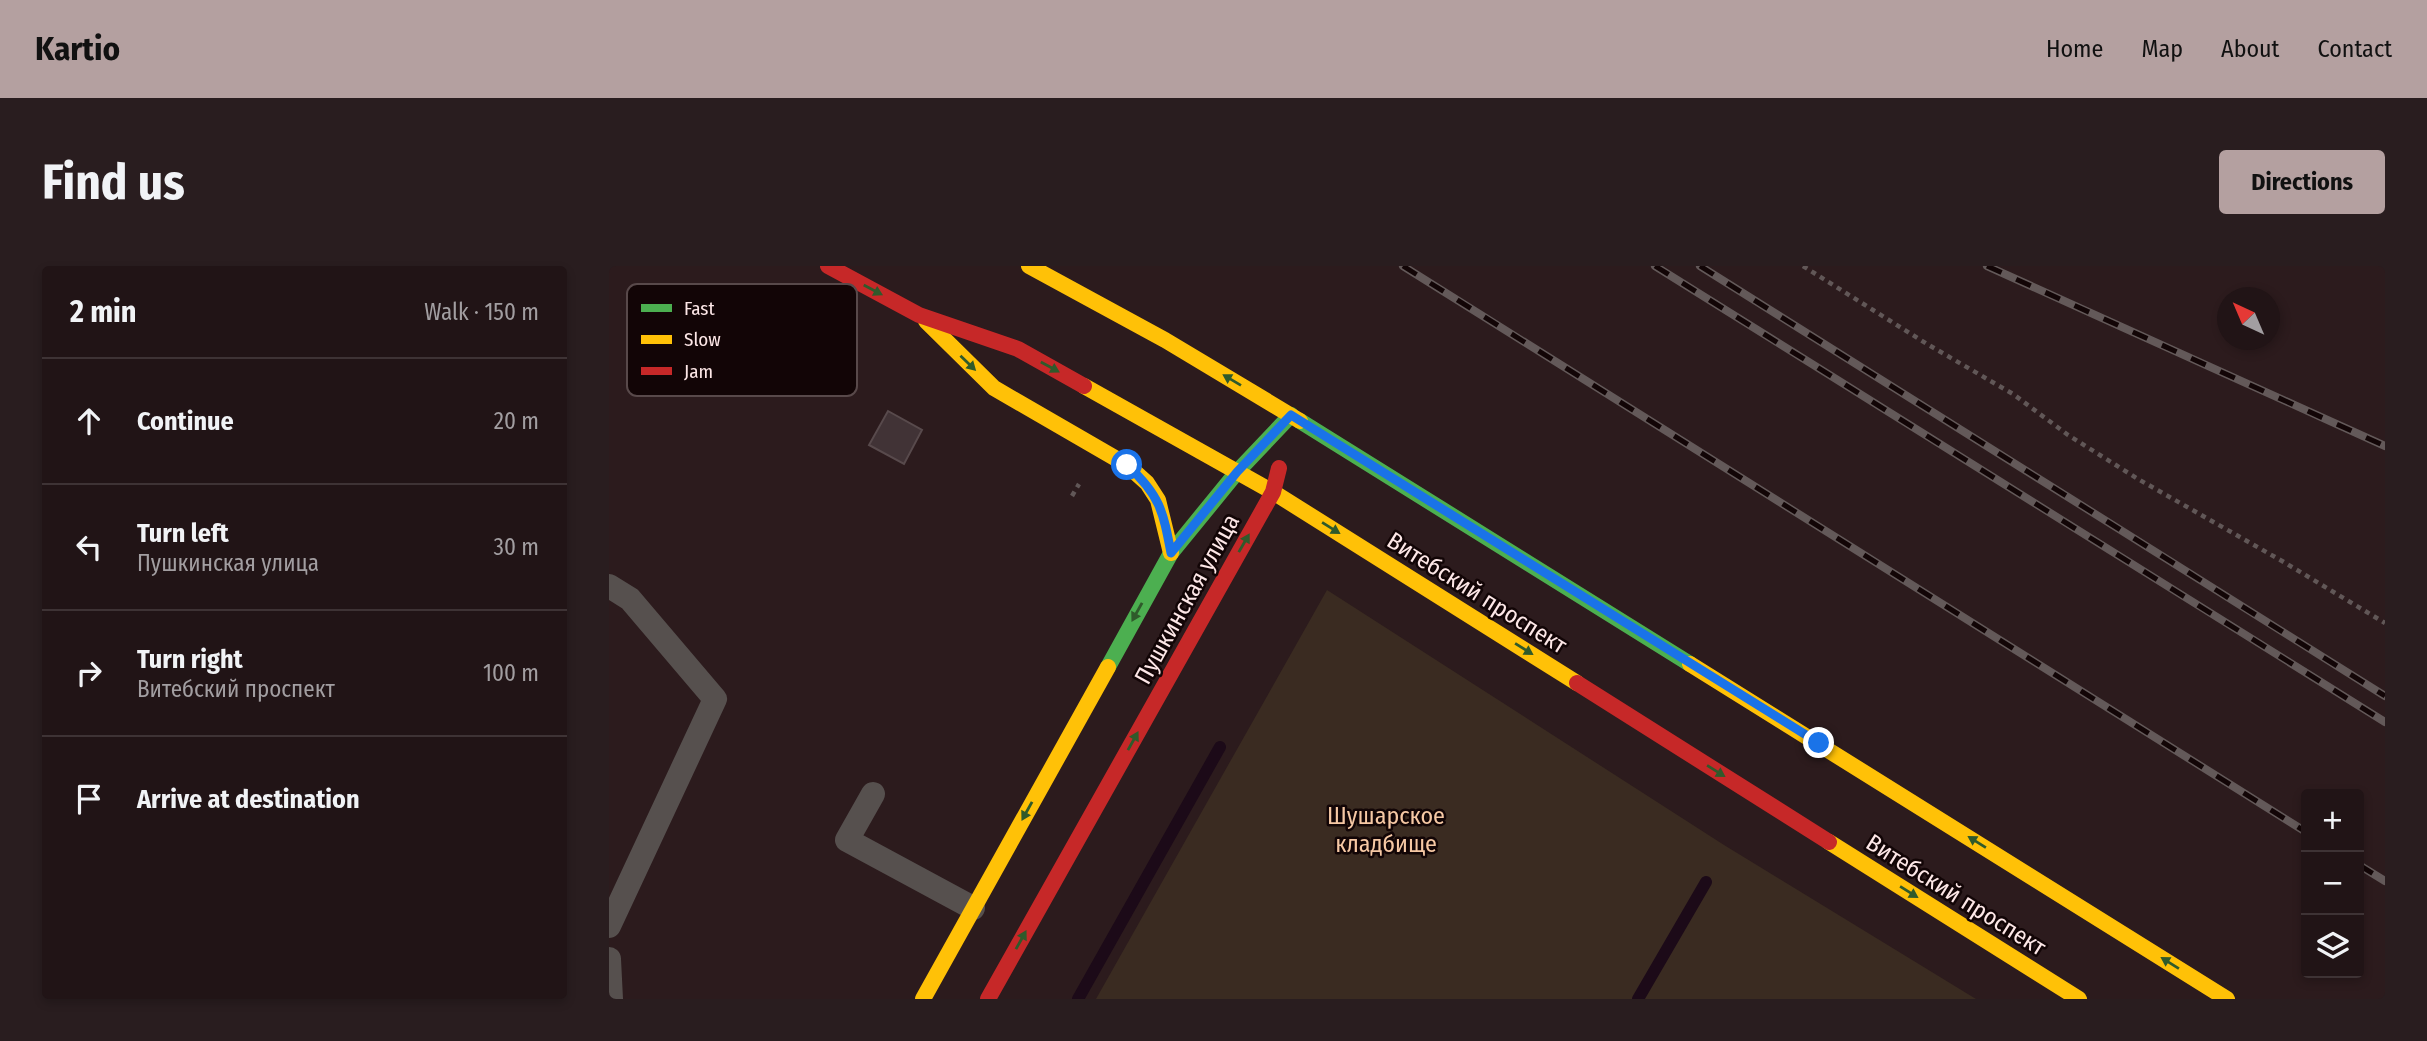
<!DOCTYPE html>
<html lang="en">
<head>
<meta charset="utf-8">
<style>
	:root { --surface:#211416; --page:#291d1f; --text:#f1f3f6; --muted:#a29ea1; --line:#3e3335; --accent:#b4a0a0 }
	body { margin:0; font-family:"Fira Sans Condensed",sans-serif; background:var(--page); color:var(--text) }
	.controls { position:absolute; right:21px; bottom:21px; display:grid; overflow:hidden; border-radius:7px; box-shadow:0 4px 10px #0003 }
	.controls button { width:63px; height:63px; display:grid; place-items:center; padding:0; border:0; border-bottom:2px solid var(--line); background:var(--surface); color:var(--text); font:35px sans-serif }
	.compass { position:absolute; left:1608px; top:21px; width:63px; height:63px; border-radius:50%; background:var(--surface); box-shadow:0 4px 10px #0003; rotate:316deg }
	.stop { position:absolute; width:21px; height:21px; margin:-16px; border:5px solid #1a73e8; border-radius:50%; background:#fff }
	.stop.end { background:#1a73e8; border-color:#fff; box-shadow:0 2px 7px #0008 }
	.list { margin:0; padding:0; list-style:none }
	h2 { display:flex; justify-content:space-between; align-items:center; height:91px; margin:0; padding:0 28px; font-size:30px }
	h2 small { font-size:23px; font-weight:400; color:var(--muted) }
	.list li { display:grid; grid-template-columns:46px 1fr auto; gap:21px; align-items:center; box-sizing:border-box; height:126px; padding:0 28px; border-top:2px solid var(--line) }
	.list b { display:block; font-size:26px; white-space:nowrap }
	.list p { margin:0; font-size:23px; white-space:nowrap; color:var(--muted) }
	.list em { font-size:23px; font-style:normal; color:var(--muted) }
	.icon { flex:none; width:38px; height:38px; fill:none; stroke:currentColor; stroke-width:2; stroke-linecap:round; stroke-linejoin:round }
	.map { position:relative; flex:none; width:1776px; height:733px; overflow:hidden; border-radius:7px }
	header { display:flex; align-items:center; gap:42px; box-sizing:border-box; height:98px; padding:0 35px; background:var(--accent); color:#111 }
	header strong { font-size:33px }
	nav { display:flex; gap:38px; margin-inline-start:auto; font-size:24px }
	.intro { display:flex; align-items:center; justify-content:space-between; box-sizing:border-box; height:168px; padding:0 42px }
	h1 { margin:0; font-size:49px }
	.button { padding:18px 32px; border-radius:7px; background:var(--accent); color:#111; font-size:24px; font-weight:700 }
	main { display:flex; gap:42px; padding:0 42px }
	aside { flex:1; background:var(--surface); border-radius:7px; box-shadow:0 4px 10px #0003 }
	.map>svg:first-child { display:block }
</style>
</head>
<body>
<header>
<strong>Kartio</strong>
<nav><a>Home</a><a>Map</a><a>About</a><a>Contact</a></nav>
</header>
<div class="intro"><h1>Find us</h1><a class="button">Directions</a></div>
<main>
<aside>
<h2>2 min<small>Walk · 150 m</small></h2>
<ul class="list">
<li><svg class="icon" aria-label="ahead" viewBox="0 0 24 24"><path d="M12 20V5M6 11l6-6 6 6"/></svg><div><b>Continue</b></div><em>20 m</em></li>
<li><svg class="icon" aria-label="left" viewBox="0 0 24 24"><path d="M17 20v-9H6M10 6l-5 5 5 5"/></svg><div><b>Turn left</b><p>Пушкинская улица</p></div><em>30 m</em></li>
<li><svg class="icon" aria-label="right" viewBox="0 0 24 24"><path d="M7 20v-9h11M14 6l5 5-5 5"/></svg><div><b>Turn right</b><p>Витебский проспект</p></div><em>100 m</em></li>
<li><svg class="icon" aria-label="arrive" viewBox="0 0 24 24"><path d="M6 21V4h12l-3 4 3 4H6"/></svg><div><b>Arrive at destination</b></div></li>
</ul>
</aside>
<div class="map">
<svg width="1776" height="733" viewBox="0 0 1776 733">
	<rect width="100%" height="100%" fill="#2c1b1d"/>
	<!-- green -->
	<path fill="#3a2b21" d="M718,324L1115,579L1367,733H487Z"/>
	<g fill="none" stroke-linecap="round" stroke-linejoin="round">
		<!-- stream -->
		<path stroke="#1c0a18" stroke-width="12" d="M469,733L611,481
			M1029,733L1097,616"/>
	</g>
	<!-- building -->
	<path fill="#413336" stroke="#584a4c" stroke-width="2" d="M279,145L313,164L295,198L260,179Z"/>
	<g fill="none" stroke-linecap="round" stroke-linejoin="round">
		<!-- path -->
		<path stroke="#615757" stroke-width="4.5" stroke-dasharray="5 5" stroke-linecap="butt" d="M1194,0L1318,78L1404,128L1459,169L1529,213L1673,295L1776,357
			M463,230L470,218"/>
		<!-- lane -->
		<path stroke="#56504e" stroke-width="24" d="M0,320L21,333L106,433L0,660
			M264,528L238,574L364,642
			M0,693L2,733"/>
		<!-- fast -->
		<path stroke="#4caf50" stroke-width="16" d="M691,155L1081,398
			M499,401L562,287L628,206L682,149"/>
		<!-- slow -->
		<path stroke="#ffc107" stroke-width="16" d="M420,0L556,74L691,155
			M317,55L385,122L518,199L538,217L549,234L562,287
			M475,120L664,226L968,417
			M1081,398L1618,733
			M1220,576L1470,733
			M314,733L499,401"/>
		<!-- jam -->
		<path stroke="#c62828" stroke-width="16" d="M219,0L310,49L409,83L475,120
			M968,417L1220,576
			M379,733L664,226L670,202"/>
		<defs>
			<path id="rail" d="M794,0L1697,566
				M1046,0L1776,456
				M1091,0L1776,430
				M1378,0L1776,180
				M1750,599L1776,615"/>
		</defs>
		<!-- rail casing -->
		<use href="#rail" stroke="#635959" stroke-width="8"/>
		<!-- rail -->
		<use href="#rail" stroke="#120506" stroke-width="5" stroke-dasharray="16" stroke-linecap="butt"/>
	</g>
	<!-- one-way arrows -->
	<defs><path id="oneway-solid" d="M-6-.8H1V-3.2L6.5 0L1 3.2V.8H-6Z" transform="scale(1.75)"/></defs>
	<g fill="#2f5a2b">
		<use href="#oneway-solid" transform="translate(264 24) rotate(28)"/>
		<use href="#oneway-solid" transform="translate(359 97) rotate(44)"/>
		<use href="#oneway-solid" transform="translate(441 101) rotate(29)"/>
		<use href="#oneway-solid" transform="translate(623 114) rotate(-149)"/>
		<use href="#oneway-solid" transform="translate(722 262) rotate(32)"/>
		<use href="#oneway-solid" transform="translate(635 277) rotate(-60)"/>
		<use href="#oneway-solid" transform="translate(528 346) rotate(119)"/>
		<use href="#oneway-solid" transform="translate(915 383) rotate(32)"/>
		<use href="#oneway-solid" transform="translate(524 475) rotate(-61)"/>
		<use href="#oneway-solid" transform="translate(1107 505) rotate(32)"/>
		<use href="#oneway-solid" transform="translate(418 545) rotate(119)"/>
		<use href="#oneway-solid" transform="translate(1368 576) rotate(-148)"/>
		<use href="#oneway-solid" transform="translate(1300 626) rotate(32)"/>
		<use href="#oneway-solid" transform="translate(412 674) rotate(-61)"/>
		<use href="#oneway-solid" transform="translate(1561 697) rotate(-148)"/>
	</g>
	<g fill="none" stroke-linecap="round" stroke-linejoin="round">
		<!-- route -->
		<path stroke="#1a73e8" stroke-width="9" d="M518,199C551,229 554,245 562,287L628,206L682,149L1210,477"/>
	</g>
	<g text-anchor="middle" stroke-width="5" stroke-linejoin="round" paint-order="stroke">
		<!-- street labels -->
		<g font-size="24" fill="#fde7e7" stroke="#120506">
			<text transform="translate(868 327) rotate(32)" y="8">Витебский проспект</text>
			<text transform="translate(578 333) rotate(-61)" y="8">Пушкинская улица</text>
			<text transform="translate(1347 629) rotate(32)" y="8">Витебский проспект</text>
		</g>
		<!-- park labels -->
		<g font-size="24" fill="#f6c8a4" stroke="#120506">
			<text x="777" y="558">Шушарское<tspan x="777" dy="28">кладбище</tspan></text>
		</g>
	</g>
	<!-- legend -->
	<rect x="18" y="18" width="230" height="112" rx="10" fill="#120506" stroke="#58494a" stroke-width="2"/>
	<rect x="32" y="38" width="31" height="8" fill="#4caf50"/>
	<rect x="32" y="69" width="31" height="9" fill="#ffc107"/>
	<rect x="32" y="101" width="31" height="8" fill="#c62828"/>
	<g font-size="19" fill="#fde7e7">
		<text x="75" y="49">Fast</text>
		<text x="75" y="80">Slow</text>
		<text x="75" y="112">Jam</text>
	</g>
</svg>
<div class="controls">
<button>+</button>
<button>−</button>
<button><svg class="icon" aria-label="layers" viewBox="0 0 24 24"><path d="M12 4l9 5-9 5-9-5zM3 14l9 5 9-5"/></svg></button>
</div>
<svg class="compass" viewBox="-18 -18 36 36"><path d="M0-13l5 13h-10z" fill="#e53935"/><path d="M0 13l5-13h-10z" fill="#a29ea1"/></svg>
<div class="stop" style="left:518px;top:199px"></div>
<div class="stop end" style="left:1210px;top:477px"></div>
</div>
</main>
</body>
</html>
